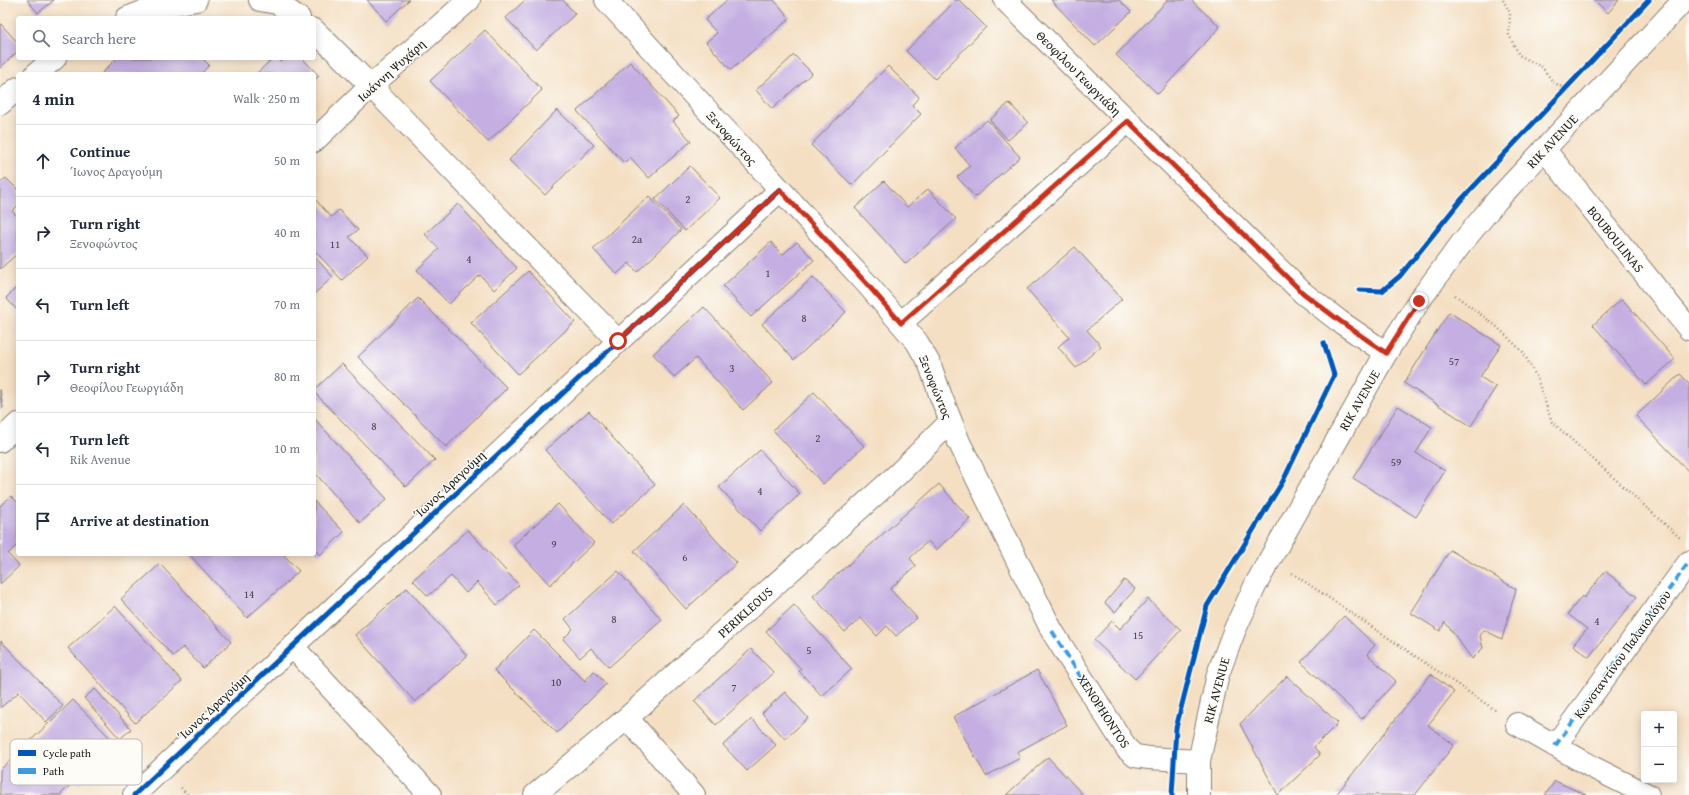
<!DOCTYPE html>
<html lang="en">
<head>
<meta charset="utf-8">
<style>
	:root { --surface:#fff; --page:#f2f2f3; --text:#1f2937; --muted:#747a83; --line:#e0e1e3 }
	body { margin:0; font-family:"Gentium Book Plus",serif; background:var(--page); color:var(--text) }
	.controls { position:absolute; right:12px; bottom:12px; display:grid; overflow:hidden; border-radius:4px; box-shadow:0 2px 10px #0003 }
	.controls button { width:36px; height:36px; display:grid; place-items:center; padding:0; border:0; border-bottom:1px solid var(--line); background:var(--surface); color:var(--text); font:20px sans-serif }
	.stop { position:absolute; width:12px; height:12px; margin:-9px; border:3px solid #c8321e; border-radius:50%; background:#fff }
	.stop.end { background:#c8321e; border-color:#fff; box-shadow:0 1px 4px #0008 }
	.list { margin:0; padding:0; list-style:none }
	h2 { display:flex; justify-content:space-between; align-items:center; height:52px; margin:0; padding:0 16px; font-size:17px }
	h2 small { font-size:13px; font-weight:400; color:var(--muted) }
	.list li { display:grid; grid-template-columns:26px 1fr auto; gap:12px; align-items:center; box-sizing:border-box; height:72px; padding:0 16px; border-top:1px solid var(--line) }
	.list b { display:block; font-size:15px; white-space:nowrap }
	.list p { margin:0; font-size:13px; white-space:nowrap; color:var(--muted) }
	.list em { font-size:13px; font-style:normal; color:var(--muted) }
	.icon { flex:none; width:22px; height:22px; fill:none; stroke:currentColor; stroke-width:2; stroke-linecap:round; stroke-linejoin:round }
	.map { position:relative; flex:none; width:1689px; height:795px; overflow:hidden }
	.search { position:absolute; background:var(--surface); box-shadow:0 2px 10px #0003; left:16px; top:16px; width:300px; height:44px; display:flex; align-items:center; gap:10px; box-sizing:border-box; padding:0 14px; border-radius:4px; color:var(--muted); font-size:15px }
	.panel { position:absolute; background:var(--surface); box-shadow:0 2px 10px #0003; left:16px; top:72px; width:300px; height:484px; border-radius:4px }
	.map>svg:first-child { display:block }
</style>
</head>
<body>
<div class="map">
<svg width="1689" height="795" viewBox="0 0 1689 795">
	<rect width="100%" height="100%" fill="#fdfcf7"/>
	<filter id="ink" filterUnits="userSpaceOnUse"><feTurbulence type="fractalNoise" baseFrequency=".025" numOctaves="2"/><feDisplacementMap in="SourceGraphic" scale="8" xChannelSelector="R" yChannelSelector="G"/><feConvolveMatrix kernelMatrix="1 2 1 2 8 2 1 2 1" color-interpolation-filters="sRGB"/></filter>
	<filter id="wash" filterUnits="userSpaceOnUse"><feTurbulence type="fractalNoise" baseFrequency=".012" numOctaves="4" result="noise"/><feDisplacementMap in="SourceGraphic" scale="16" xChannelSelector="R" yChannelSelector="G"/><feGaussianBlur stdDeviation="0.9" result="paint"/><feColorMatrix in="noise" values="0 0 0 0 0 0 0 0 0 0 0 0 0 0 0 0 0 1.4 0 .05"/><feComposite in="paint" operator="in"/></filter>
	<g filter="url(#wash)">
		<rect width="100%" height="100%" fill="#f4dfc3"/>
		<g id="blocks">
			<!-- building -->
			<path fill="#c5afe2" d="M27,0H54L38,13Z
				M367,0H409L386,21Z
				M525,0H563L575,14L536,50L506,18Z
				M727,0H774L790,18L731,70L706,42L717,33L705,20Z
				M956,0H959L986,27L935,79L906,51Z
				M1051,0H1119L1131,12L1095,46Z
				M1168,0H1191L1220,27L1158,94L1116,55Z
				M1594,0H1619L1608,13Z
				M0,23L18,43V51L0,68Z
				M485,30L542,90L488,142L430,81Z
				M794,55L812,73L772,109L756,90Z
				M117,58H202L209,65L201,74H101Z
				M273,58H277L280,62L285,58H302L319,76L314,80V74H256Z
				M630,62L679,116L673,121L691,141L649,178L630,157L624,163L577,111Z
				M888,66L919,97L912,105L921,114L852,185L811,145Z
				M1009,103L1028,123L1008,140L990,120Z
				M557,110L594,145L545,195L509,160Z
				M987,120L1020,157L975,197L957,177L970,166L955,148Z
				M690,166L720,198L685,231L655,199Z
				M6,178L18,190V205L12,211L18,217V253L0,269V183Z
				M884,181L907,207L928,189L956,219L906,264L855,208Z
				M649,196L681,230L637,272L629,263L617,274L593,249Z
				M314,198L331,217L339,210L358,230L349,237L368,256L342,280L314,250Z
				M458,204L517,268L494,290L480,275L449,304L417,270L439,249L425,234Z
				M771,242L782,255L797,242L814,260L751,317L723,286Z
				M1075,247L1122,299L1087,330L1101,346L1076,368L1058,347L1069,337L1027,289Z
				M314,256L333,277L314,294Z
				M528,271L575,322L518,374L471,323Z
				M813,277L846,312L794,360L762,324Z
				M18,286V311L6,298Z
				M418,298L507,388L446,447L358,357Z
				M1622,299L1675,359L1646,385L1593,325Z
				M704,307L773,383L743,410L696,358L674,377L653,354Z
				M1449,312L1501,345L1480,377L1496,387L1471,426L1404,383Z
				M342,364L435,460L406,487L314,392V390Z
				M1680,374L1689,383V472L1636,416Z
				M0,389L3,408L0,409Z
				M814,392L864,446L823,484L773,430Z
				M1398,406L1432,427L1416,453L1445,471L1416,517L1353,478Z
				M589,411L655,485L611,524L545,450Z
				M314,418L387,499L360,523L314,472Z
				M760,450L800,494L760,531L719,487Z
				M939,484L970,519L936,550L928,541L910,558L916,566L890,589L917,618L896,636L887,626L877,636L861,618L845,632L813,596Z
				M11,496L18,503V544L8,554L19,566L0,584V506Z
				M314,501L344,532L320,555L314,549Z
				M558,504L594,543L550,585L513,545Z
				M684,505L737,563L686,609L634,551Z
				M468,530L519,585L497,605L477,582L466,593L451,576L428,596L413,580Z
				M1450,550L1516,589L1502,639L1484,630L1480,636L1483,648L1472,659L1445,622L1440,631L1411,613Z
				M189,554H283L299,571L247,618Z
				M160,564L231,642L203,668L183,647L173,656L121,599Z
				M618,571L662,620L609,667L591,648L580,658L563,639L573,629L565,619Z
				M1605,571L1637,597L1589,657L1573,645L1587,629L1568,614L1582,596L1584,598Z
				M1124,580L1135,589L1115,612L1105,603Z
				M407,588L467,656L415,702L355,635Z
				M1148,599L1181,630L1135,679L1094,640L1112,621L1120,629Z
				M794,605L852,669L822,696L799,671L801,669L766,631Z
				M115,606L182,681L135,723L68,648Z
				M1344,616L1375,645L1367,654L1396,681L1362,719L1301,662Z
				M534,630L585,681L594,671L606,684L557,733L494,670Z
				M1,641L63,706L46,722L19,692L0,708Z
				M751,649L774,673L716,725L694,701Z
				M1037,670L1067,725L1017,752L1020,758L986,776L953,717Z
				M1431,674L1454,692L1428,725L1454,745L1415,795H1336Z
				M1287,676L1338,723L1314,747L1320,755L1278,795L1240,724Z
				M95,689L131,729L120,739L84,698Z
				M785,692L808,718L785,739L762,713Z
				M73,700L119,747L79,784L75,780L60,795H0V770Z
				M752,719L776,745L747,771L723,745Z
				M1048,757L1083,795H1006Z
				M1555,781L1586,795H1545Z"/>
		</g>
	</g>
	<g filter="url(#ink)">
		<use href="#blocks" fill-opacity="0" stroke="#887e70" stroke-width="1"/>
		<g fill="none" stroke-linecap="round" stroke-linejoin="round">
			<defs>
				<path id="minor" d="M260,0L277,3L299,18
					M606,0L867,284L917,342L930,365L940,394L959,442L1052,631L1127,749L1135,756L1149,758L1199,761
					M1005,0L1303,293L1339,321L1386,353
					M127,18L153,8L196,0
					M314,30L371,86L618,341
					M36,74L55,58
					M0,104L18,88
					M314,141L371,86L469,0
					M1544,149L1689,329
					M901,323L1128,121
					M0,441L18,424
					M292,646L430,795
					M627,718L694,795
					M1517,724L1594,768L1648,795
					M1555,746L1689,562
					M134,795L780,190
					M535,795L627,718L898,474L950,422"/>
				<path id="major" d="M1199,795V761L1218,674L1235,629L1256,584L1386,353L1419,301L1461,244L1498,199L1684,0"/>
			</defs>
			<!-- minor casing -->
			<use href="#minor" stroke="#887e70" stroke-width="24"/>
			<!-- major casing -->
			<use href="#major" stroke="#887e70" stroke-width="24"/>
			<!-- path -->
			<path stroke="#887e70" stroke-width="2.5" stroke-dasharray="1 3" stroke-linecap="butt" d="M1503,0L1510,13L1509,35L1519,55L1542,67L1553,82L1565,89
				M1455,295L1496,326L1523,352L1537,378L1552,422L1680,538
				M1292,573L1495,710
				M181,788L188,795"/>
			<!-- minor -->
			<use href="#minor" stroke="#fff" stroke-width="22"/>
			<!-- major -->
			<use href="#major" stroke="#fff" stroke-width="22"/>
			<!-- quiet -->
			<path stroke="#3c9bdf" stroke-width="4" stroke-dasharray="8 4" stroke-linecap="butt" d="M1052,631L1114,730
				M1555,746L1689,562"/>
			<defs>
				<path id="cycleway" d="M1359,290L1382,291L1400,276L1461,200L1649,0
					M134,795L780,190
					M1172,795L1176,728L1207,606L1283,481L1334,375L1324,343"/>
			</defs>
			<!-- cycleway casing -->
			<use href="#cycleway" stroke="#fdfcf7" stroke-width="8"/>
			<!-- cycleway -->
			<use href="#cycleway" stroke="#0057b8" stroke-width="5"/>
		</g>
	</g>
	<g fill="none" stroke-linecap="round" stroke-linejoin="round" filter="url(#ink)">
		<!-- route -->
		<path stroke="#c8321e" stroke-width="5" d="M618,341L780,190L867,284L901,323L1128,121L1303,293L1340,321L1386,353L1419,301"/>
	</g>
	<g text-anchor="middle" stroke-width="3" stroke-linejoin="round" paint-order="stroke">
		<!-- number labels -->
		<g font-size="11" fill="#46414e">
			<text x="688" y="203">2</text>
			<text x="637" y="243">2a</text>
			<text x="335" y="248">11</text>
			<text x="469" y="263">4</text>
			<text x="768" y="277">1</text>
			<text x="804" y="322">8</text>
			<text x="1454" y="365">57</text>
			<text x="732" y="372">3</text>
			<text x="374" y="430">8</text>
			<text x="818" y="442">2</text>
			<text x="1396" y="466">59</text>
			<text x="760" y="495">4</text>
			<text x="554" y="548">9</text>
			<text x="685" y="561">6</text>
			<text x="249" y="598">14</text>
			<text x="614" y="623">8</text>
			<text x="1597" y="625">4</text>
			<text x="1138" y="639">15</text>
			<text x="809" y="654">5</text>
			<text x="556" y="686">10</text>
			<text x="734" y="691">7</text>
		</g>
		<!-- street labels -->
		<g font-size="13" fill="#1c1c1c" stroke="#fdfcf7">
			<text transform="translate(391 70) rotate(-42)" y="5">Ιωάννη Ψυχάρη</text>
			<text transform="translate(1079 73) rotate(45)" y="5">Θεοφίλου Γεωργιάδη</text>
			<text transform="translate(732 138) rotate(48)" y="5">Ξενοφώντος</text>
			<text transform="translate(1552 141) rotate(-47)" y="5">RIK AVENUE</text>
			<text transform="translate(1616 239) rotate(51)" y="5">BOUBOULINAS</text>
			<text transform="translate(936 387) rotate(68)" y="5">Ξενοφώντος</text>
			<text transform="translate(1359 400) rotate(-60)" y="5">RIK AVENUE</text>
			<text transform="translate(449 484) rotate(-43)" y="5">Ίωνος Δραγούμη</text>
			<text transform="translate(745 612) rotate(-42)" y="5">PERIKLEOUS</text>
			<text transform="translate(1622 654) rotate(-54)" y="5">Κωνσταντίνου Παλαιολόγου</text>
			<text transform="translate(1216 690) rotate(-75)" y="5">RIK AVENUE</text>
			<text transform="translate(213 706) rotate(-43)" y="5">Ίωνος Δραγούμη</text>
			<text transform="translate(1104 711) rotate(57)" y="5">XENOPHONTOS</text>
		</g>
	</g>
	<!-- legend -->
	<rect x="10" y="739" width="132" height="46" rx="6" fill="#fdfcf7" stroke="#bab9b5" stroke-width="1"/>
	<rect x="18" y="750" width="18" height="6" fill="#0057b8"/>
	<rect x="18" y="768" width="18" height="6" fill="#3c9bdf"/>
	<g font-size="11" fill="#1c1c1c">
		<text x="43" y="757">Cycle path</text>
		<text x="43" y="775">Path</text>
	</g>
</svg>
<div class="controls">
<button>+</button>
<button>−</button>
</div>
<div class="stop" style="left:618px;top:341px"></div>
<div class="stop end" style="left:1419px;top:301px"></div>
<div class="search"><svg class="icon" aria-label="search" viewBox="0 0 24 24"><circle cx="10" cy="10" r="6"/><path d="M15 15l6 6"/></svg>Search here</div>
<section class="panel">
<h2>4 min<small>Walk · 250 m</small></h2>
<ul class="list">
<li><svg class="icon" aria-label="ahead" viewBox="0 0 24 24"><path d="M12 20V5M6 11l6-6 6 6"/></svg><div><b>Continue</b><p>Ίωνος Δραγούμη</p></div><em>50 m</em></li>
<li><svg class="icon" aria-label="right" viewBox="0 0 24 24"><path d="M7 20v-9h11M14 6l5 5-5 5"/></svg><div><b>Turn right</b><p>Ξενοφώντος</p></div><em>40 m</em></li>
<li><svg class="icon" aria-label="left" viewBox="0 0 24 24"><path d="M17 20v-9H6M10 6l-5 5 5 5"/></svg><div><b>Turn left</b></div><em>70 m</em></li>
<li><svg class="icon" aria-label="right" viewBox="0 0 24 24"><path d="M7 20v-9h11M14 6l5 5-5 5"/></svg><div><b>Turn right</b><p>Θεοφίλου Γεωργιάδη</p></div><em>80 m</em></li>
<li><svg class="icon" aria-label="left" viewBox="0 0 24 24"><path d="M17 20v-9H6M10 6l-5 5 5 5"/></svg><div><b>Turn left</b><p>Rik Avenue</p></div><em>10 m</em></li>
<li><svg class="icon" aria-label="arrive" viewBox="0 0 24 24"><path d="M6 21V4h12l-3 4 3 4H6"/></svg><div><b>Arrive at destination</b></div></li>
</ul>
</section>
</div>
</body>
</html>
